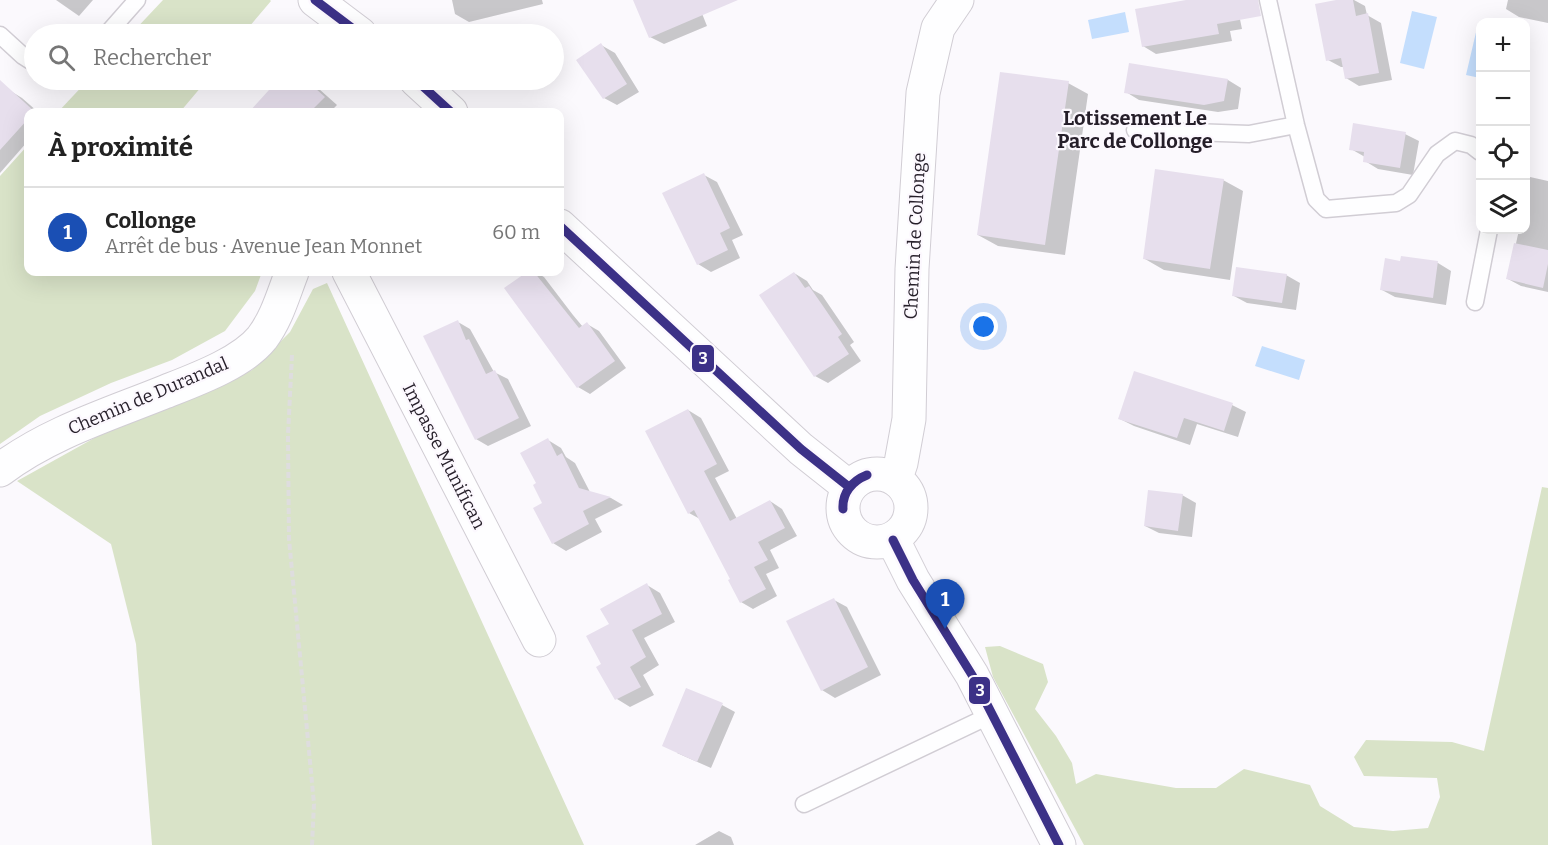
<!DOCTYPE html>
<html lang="fr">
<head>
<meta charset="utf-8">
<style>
	:root { --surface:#fff; --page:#f2f2f2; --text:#222; --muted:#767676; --line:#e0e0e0; --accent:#b45309 }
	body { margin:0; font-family:Bitter,serif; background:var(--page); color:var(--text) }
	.controls { position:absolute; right:18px; top:18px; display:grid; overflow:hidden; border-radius:12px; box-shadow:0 6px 24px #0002 }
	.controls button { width:54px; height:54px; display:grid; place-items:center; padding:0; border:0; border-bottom:2px solid var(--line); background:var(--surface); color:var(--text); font:30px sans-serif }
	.you { position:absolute; left:984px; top:327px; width:21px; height:21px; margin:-15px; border:4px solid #fff; border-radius:50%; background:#1a73e8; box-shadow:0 0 0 9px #1a73e833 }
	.badge { display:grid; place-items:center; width:39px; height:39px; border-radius:50%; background:var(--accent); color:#fff; font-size:20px; font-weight:700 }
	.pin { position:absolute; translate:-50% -50px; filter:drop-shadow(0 2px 3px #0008) }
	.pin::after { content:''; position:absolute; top:32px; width:21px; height:18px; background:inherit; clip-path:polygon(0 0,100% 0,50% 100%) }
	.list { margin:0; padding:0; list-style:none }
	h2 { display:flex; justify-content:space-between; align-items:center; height:78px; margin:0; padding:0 24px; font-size:26px }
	h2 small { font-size:20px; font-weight:400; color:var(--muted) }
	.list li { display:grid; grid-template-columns:39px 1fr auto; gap:18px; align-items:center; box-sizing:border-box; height:90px; padding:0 24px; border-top:2px solid var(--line) }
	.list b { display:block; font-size:22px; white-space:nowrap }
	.list p { margin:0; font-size:20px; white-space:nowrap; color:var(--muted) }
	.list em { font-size:20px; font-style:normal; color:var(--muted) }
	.icon { flex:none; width:33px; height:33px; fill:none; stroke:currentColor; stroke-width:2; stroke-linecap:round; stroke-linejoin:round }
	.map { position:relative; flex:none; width:1548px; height:845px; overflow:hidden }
	.search { position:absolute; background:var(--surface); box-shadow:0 6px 24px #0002; left:24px; top:24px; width:540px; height:66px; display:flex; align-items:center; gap:15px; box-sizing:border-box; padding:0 21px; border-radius:33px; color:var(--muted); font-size:22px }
	.panel { position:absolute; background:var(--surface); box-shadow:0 6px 24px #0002; left:24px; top:108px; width:540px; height:168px; border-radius:12px }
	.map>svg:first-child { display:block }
</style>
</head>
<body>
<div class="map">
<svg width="1548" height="845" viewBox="0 0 1548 845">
	<rect width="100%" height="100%" fill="#fbf9fd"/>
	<!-- green -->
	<path fill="#d9e3c8" d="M163,0H270L271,1L243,34H131Z
		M88,80H207L180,112H58Z
		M28,145V272H262L255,291L225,331L172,360L111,383L40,416L0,444V176Z
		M327,283L584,845H152L136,644L111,544L17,481L98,436L209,390L252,370L290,332L313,289Z
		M1542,487L1548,488V845H1084L993,677L985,647L1000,646L1043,664L1048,682L1035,709L1056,736L1072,763L1076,784L1096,774L1176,788H1216L1244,769L1310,785L1320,806L1354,827L1393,831L1428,828L1440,797L1437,778L1364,776L1354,757L1366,740L1452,742L1484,751Z"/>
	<!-- water -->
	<path fill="#c4defd" d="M1412,11L1437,17L1424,69L1400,63Z
		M1125,12L1129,32L1092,39L1088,20Z
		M1477,28H1480V78L1466,75Z
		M1262,346L1305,360L1299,380L1255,366Z"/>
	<!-- shadow -->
	<path fill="#0003" d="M56,0H93L79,16Z
		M452,0H542L543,4L469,22L455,14Z
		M634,0H713L699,6L707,26L664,44L650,37Z
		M1194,0H1236L1242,29L1230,31L1232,41L1156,54L1143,46Z
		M1344,0H1354L1365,6L1367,15L1381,23L1392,80L1359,86L1346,78L1344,67H1341L1328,60Z
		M1508,0H1548V23L1519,17L1506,9Z
		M601,45L615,53L639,92L617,105L604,98Z
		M280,80H309L337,105L330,112H251Z
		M1228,80L1241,88L1238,109L1218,112L1139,100L1126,92Z
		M1068,83L1088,94L1065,255L998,246L978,235Z
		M9,90L22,98L38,112H28V141L0,173V100Z
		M1405,134L1419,141L1413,175L1378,169L1365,161V157L1351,149Z
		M704,175L717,182L743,235L732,240L740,258L711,272L698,264Z
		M1530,177L1548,181V292L1521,286L1508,279L1519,230H1526V198Z
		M1223,180L1243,191L1230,280L1164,270L1145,259Z
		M1402,257L1438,263L1451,271L1446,305L1395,297L1382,290L1402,262Z
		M410,272H422L417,275Z
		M529,272H535L544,277L573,315L583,327L587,324L599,331L626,368L590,394L578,387L506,288Z
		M794,273L807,281L813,290L822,295L854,342L850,345L861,361L828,383L815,376Z
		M1286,275L1300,283L1296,310L1247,303L1234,296Z
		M458,322L470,329L494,372L508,379L531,426L488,446L476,439Z
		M1232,405L1246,412L1238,437L1197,424L1190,445L1134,426L1120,419Z
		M688,410L701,418L729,471L715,478L737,519L770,501L782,509L797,536L770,550L779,568L766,574L777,596L753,609L741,602L732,579L700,519L689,513Z
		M548,440L561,448L566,457L575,463L590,492L611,498L623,505L595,519L602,532L566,551L553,543L538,484Z
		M1182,495L1196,503L1192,537L1159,533L1145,526Z
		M647,585L660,593L675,622L644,638L659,665L643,675L654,695L630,707L617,699L603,664L611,625Z
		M834,600L847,607L881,675L835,698L822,690Z
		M722,705L735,712L711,768L677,753Z
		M719,831L731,837L734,845H695Z"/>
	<!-- building -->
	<path fill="#e7dfed" d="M633,0H738L649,38Z
		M1186,0H1258L1261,16L1217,24L1219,34L1142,47L1135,9Z
		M1336,0H1353L1356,16L1368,13L1379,73L1345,79L1341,58L1326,61L1315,4Z
		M601,43L627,84L603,99L576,60Z
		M1129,63L1228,79L1224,101L1204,105L1124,93Z
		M1000,72L1069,81L1045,245L977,235Z
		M0,80L35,112H28V119L0,150Z
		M278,80H306L325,97L310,112H249Z
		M1353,123L1406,132L1400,168L1363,162L1364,152L1349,150Z
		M1155,169L1224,179L1210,269L1143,259Z
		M704,173L730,228L720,233L728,250L697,265L662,193Z
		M1514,243L1548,250V264L1543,288L1506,279Z
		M1401,256L1438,261L1433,298L1380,290L1385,258L1400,261Z
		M1236,267L1287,274L1282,303L1232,296Z
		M527,272H534L579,328L587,322L615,361L577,388L504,288Z
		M794,272L805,288L809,286L823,306L842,334L838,337L849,354L814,377L759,295Z
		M458,320L466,340L469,339L486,374L495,370L519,418L475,440L423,336Z
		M1134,371L1233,403L1224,431L1184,418L1177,438L1118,419Z
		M688,409L717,464L704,471L730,521L770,500L785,528L758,542L768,560L754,567L766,589L740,603L728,580L730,579L694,510L688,514L645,431Z
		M548,438L557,456L562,453L579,488L611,497L583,511L589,524L552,544L533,508L542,503L533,485L536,483L520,453Z
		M1148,490L1183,494L1178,531L1144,526Z
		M647,583L662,614L632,630L646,657L630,667L641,687L615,700L596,667L601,664L586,636L609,624L600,609Z
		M834,598L868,667L821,691L786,621Z
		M686,688L723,703L697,762L662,746Z"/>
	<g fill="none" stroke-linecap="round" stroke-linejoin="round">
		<defs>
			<path id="service" d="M1268,0L1296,125L1316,199L1326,209L1396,203L1409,195L1437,154L1455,141L1471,145L1480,152
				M107,34L137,0
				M0,35L23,56L34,63
				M1135,130L1249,134L1296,125
				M1475,302L1489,230
				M804,804L993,714"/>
			<path id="minor" d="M315,0L360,34
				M416,80L451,112
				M560,226L801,449L849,487
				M349,272L539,640
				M0,470C47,434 107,415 162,393C192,381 241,364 262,338C277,318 283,295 292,272
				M843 508a34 34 0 1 1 68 0a34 34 0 1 1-68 0Z
				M896,478L901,463L909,419L912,269L923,93L938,28L957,0
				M893,540L913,580L972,675L1059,845"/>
		</defs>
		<!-- service casing -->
		<use href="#service" stroke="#d1cdd4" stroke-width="19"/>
		<!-- minor casing -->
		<use href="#minor" stroke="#d1cdd4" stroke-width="35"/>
		<!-- path -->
		<path stroke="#deddde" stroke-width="4" stroke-dasharray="6 3" stroke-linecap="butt" d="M292,355L288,435L289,539L314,804L312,845"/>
		<!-- service -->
		<use href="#service" stroke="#fefeff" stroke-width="16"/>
		<!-- minor -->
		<use href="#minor" stroke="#fefeff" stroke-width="33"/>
		<defs>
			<path id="bus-1" d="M315,0L360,34
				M416,80L451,112
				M560,226L801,449L849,487
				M843,509C842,493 852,481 867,475
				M893,540L913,580L972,675L1059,845"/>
		</defs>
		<!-- bus-1 casing -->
		<use href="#bus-1" stroke="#fcf8fe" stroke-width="14"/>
		<!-- bus-1 -->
		<use href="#bus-1" stroke="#3c3187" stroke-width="9"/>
	</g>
	<g text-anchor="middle" stroke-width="4.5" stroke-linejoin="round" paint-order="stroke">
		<!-- street labels -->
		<g font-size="18" fill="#251e29" stroke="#fcf8fe">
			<text transform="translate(915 236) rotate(-87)" y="6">Chemin de Collonge</text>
			<text transform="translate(148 396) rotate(-23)" y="6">Chemin de Durandal</text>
			<text transform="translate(444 456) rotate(63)" y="6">Impasse Munifican</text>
		</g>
		<!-- neighbourhood labels -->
		<g font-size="20" font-weight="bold" fill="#251e29" stroke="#fcf8fe">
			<text x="1135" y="125">Lotissement Le<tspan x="1135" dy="23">Parc de Collonge</tspan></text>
		</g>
	</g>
	<g stroke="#fcf8fe" stroke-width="2">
		<rect x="691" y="344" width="24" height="29" rx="6" fill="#3c3187"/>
		<rect x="968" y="676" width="23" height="29" rx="6" fill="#3c3187"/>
	</g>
	<g font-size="16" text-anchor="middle" font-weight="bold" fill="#fff">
		<text x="703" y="364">3</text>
		<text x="980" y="696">3</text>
	</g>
</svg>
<div class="controls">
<button>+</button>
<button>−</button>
<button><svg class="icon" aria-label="locate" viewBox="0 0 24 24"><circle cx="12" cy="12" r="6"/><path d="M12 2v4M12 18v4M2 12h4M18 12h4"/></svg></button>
<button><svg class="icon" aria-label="layers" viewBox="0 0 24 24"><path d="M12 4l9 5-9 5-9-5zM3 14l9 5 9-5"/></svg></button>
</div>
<div class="you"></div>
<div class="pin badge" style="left:945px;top:629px;background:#1a4fb4">1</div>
<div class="search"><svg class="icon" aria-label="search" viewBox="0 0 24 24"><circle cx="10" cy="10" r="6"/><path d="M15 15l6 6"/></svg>Rechercher</div>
<section class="panel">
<h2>À proximité<small></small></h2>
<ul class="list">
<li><span class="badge" style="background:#1a4fb4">1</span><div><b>Collonge</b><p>Arrêt de bus · Avenue Jean Monnet</p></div><em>60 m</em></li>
</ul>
</section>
</div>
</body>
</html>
